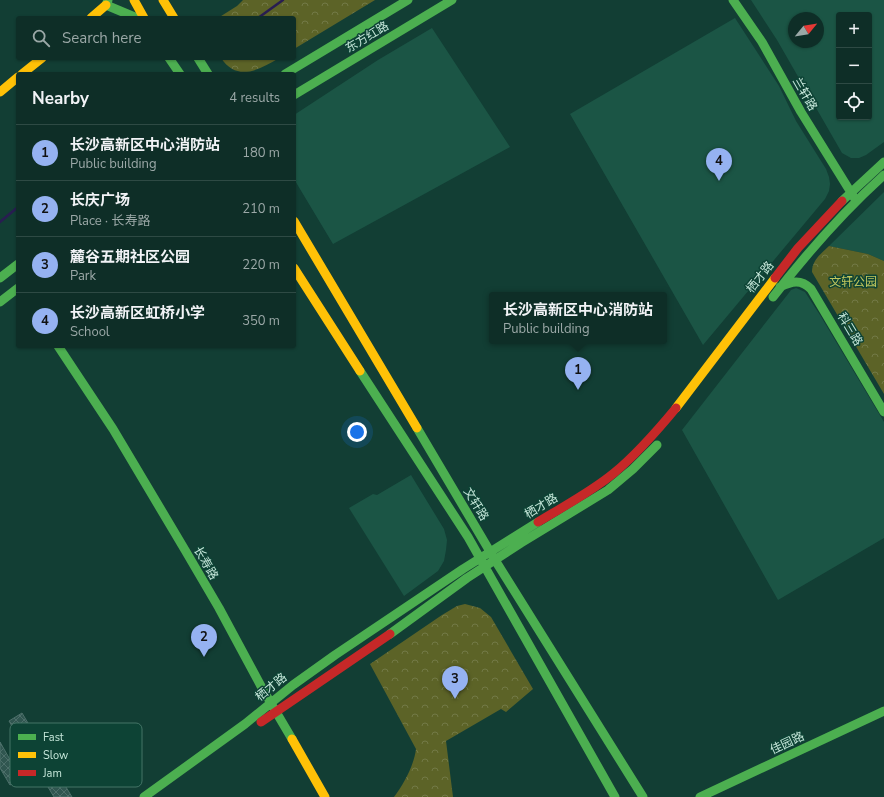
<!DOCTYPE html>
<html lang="en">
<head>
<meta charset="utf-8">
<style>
	:root { --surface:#0e2e27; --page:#17362f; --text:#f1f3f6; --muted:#9ba8a7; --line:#2e4a44; --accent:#95b2f1 }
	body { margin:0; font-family:"Nunito Sans","Noto Sans SC",sans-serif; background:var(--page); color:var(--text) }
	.controls { position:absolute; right:12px; top:12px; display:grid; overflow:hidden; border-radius:4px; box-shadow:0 1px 3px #0004 }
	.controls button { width:36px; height:36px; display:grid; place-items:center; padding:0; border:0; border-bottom:1px solid var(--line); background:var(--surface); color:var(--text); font:20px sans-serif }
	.compass { position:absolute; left:788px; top:12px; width:36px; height:36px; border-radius:50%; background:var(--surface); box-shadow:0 1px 3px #0004; rotate:60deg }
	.you { position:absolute; left:357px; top:432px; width:14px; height:14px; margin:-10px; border:3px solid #fff; border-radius:50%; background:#1a73e8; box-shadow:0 0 0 6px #1a73e833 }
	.badge { display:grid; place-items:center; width:26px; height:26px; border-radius:50%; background:var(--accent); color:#111; font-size:13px; font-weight:700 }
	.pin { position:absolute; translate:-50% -33px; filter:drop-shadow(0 1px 2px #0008) }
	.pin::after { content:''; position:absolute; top:21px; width:14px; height:12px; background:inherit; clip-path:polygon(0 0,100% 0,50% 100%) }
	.popup { position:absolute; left:489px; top:292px; width:178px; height:52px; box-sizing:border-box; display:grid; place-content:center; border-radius:4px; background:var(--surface); filter:drop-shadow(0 1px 3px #0005); font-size:13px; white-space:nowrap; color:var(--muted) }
	.popup b { font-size:15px; color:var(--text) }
	.popup::after { content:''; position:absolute; left:50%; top:100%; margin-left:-8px; border:8px solid transparent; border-top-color:var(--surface) }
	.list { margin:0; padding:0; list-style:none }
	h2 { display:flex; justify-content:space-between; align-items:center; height:52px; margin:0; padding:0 16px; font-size:17px }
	h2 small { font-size:13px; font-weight:400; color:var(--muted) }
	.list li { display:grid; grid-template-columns:26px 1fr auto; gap:12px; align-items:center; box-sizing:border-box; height:56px; padding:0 16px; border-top:1px solid var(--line) }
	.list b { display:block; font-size:15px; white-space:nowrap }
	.list p { margin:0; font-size:13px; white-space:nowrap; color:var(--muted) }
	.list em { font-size:13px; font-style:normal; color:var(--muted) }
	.icon { flex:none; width:22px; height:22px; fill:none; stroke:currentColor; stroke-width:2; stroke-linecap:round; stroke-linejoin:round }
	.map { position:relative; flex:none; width:884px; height:797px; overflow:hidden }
	.search { position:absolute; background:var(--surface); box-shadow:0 1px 3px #0004; left:16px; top:16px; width:280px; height:44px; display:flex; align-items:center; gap:10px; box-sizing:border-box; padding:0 14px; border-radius:4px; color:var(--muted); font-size:15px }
	.panel { position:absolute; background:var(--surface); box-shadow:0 1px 3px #0004; left:16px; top:72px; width:280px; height:276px; border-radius:4px }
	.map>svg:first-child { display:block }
</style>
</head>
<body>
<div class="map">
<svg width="884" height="797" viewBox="0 0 884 797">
	<defs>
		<pattern id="park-crowns" width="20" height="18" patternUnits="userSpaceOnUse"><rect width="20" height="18" fill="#5c6327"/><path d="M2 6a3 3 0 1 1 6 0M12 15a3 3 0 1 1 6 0" fill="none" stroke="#727946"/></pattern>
		<pattern id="building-cross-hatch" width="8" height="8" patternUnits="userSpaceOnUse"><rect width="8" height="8" fill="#305650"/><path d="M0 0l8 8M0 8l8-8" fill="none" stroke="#4c6e69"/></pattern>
	</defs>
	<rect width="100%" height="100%" fill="#123e34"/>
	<!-- built -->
	<path fill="#1b5545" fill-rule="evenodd" d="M751,0H884V142L866,155L859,158H851L842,153L777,40ZM839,15H869V117H839ZM794,18H818V42H794Z
		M735,18L779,86L796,121L826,169L829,177L830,184L829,191L825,199L703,345L570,114Z
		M432,28L510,147L333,244L294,179V115L378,60Z
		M884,192V261L868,254L829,246Z
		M796,288L805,292L820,315L884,422V538L778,600L682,430L788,294L791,290Z
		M411,475L444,529L447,540L446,550L444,561L438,571L404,596L349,508L373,494L377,495Z"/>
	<!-- park -->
	<path fill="url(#park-crowns)" d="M243,0H375L294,49V18H218L237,6Z
		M221,58H279C259,70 237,82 221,58Z
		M829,246L868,254L884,261V394L812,272C812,260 821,254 829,246Z
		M465,604L480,608L491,617L533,689L506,712L501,709L446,741L453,797H394C404,784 414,765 416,749L370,664L442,615L457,606Z"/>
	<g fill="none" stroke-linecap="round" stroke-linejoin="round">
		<!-- stream -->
		<path stroke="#281d51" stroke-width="2.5" d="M258,18L283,0
			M0,222L18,207"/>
	</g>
	<!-- building -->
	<path fill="url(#building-cross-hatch)" stroke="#4d706a" d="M22,713L53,765L39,773L9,721Z
		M0,742L21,779L10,785L0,768Z
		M58,774L72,797H54L45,782Z"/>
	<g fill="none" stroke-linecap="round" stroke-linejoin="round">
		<!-- fast -->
		<path stroke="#4caf50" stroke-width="9" d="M108,0L106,5L137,18
			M733,0L762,42L801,112L855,199
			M169,58L180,74
			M198,58L208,74
			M285,74L408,0
			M294,95L452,0
			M842,201L884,162
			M0,278L18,264
			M780,287C792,281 801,279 811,289L884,412
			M773,297C807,253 843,212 884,175
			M0,302L18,288
			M58,346L113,429L185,550L219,608L262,688L292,739
			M360,371L468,537L615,797
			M417,428L495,560L643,797
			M390,634L467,578L521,543L608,490L633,469L657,445
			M144,797L245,724L293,685L335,655L463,569L538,522
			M700,797L884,711"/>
		<!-- slow -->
		<path stroke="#ffc107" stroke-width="9" d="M134,0L144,18
			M163,0L174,18
			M91,18L106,5
			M22,74L42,58
			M0,92L18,77
			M294,221L417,428
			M294,268L360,371
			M676,408L775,278
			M292,739L325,797"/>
		<!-- jam -->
		<path stroke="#c62828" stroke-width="9" d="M775,278L798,248L842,201
			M538,522C564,506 591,492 614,473C637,454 657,431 676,408
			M261,722L390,634"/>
	</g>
	<g text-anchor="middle" stroke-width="3" stroke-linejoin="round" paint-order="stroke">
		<!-- street labels -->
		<g font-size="12" fill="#c5e6d9" stroke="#0d4335">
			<text transform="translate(367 37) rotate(-31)" y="4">东方红路</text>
			<text transform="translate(805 94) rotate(60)" y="4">兰轩路</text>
			<text transform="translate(760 277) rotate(-52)" y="4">栖才路</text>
			<text transform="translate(850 329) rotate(59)" y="4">科三路</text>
			<text transform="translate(476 504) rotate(59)" y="4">文轩路</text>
			<text transform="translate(541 506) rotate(-31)" y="4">栖才路</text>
			<text transform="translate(206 563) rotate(60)" y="4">长寿路</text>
			<text transform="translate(271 687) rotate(-39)" y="4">栖才路</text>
			<text transform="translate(787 743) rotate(-25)" y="4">佳园路</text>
		</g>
		<!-- park labels -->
		<g font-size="12" fill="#c2c75d" stroke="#0d4335">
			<text x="853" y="286">文轩公园</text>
		</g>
	</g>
	<!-- legend -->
	<rect x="10" y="723" width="132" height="64" rx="6" fill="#0d4335" stroke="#447466" stroke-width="1"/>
	<rect x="18" y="734" width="18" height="6" fill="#4caf50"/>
	<rect x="18" y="752" width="18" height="6" fill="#ffc107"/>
	<rect x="18" y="770" width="18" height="6" fill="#c62828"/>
	<g font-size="11" fill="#c5e6d9">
		<text x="43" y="741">Fast</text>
		<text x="43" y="759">Slow</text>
		<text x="43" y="777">Jam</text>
	</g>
</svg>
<div class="controls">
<button>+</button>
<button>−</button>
<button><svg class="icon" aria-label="locate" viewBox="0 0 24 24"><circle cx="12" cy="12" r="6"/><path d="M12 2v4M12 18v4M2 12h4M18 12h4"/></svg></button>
</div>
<svg class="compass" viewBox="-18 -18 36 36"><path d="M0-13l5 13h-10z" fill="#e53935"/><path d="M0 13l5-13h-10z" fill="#9ba8a7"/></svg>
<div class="you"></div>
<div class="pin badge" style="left:578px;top:390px">1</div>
<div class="popup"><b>长沙高新区中心消防站</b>Public building</div>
<div class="pin badge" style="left:204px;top:657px">2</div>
<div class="pin badge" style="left:455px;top:699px">3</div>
<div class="pin badge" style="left:719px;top:181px">4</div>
<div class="search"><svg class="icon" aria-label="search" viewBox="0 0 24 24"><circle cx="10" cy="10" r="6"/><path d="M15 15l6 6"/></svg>Search here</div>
<section class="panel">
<h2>Nearby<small>4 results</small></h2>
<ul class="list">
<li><span class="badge">1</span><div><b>长沙高新区中心消防站</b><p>Public building</p></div><em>180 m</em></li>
<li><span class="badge">2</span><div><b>长庆广场</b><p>Place · 长寿路</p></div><em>210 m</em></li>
<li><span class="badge">3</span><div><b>麓谷五期社区公园</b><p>Park</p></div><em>220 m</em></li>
<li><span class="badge">4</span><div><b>长沙高新区虹桥小学</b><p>School</p></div><em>350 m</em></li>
</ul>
</section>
</div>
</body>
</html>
